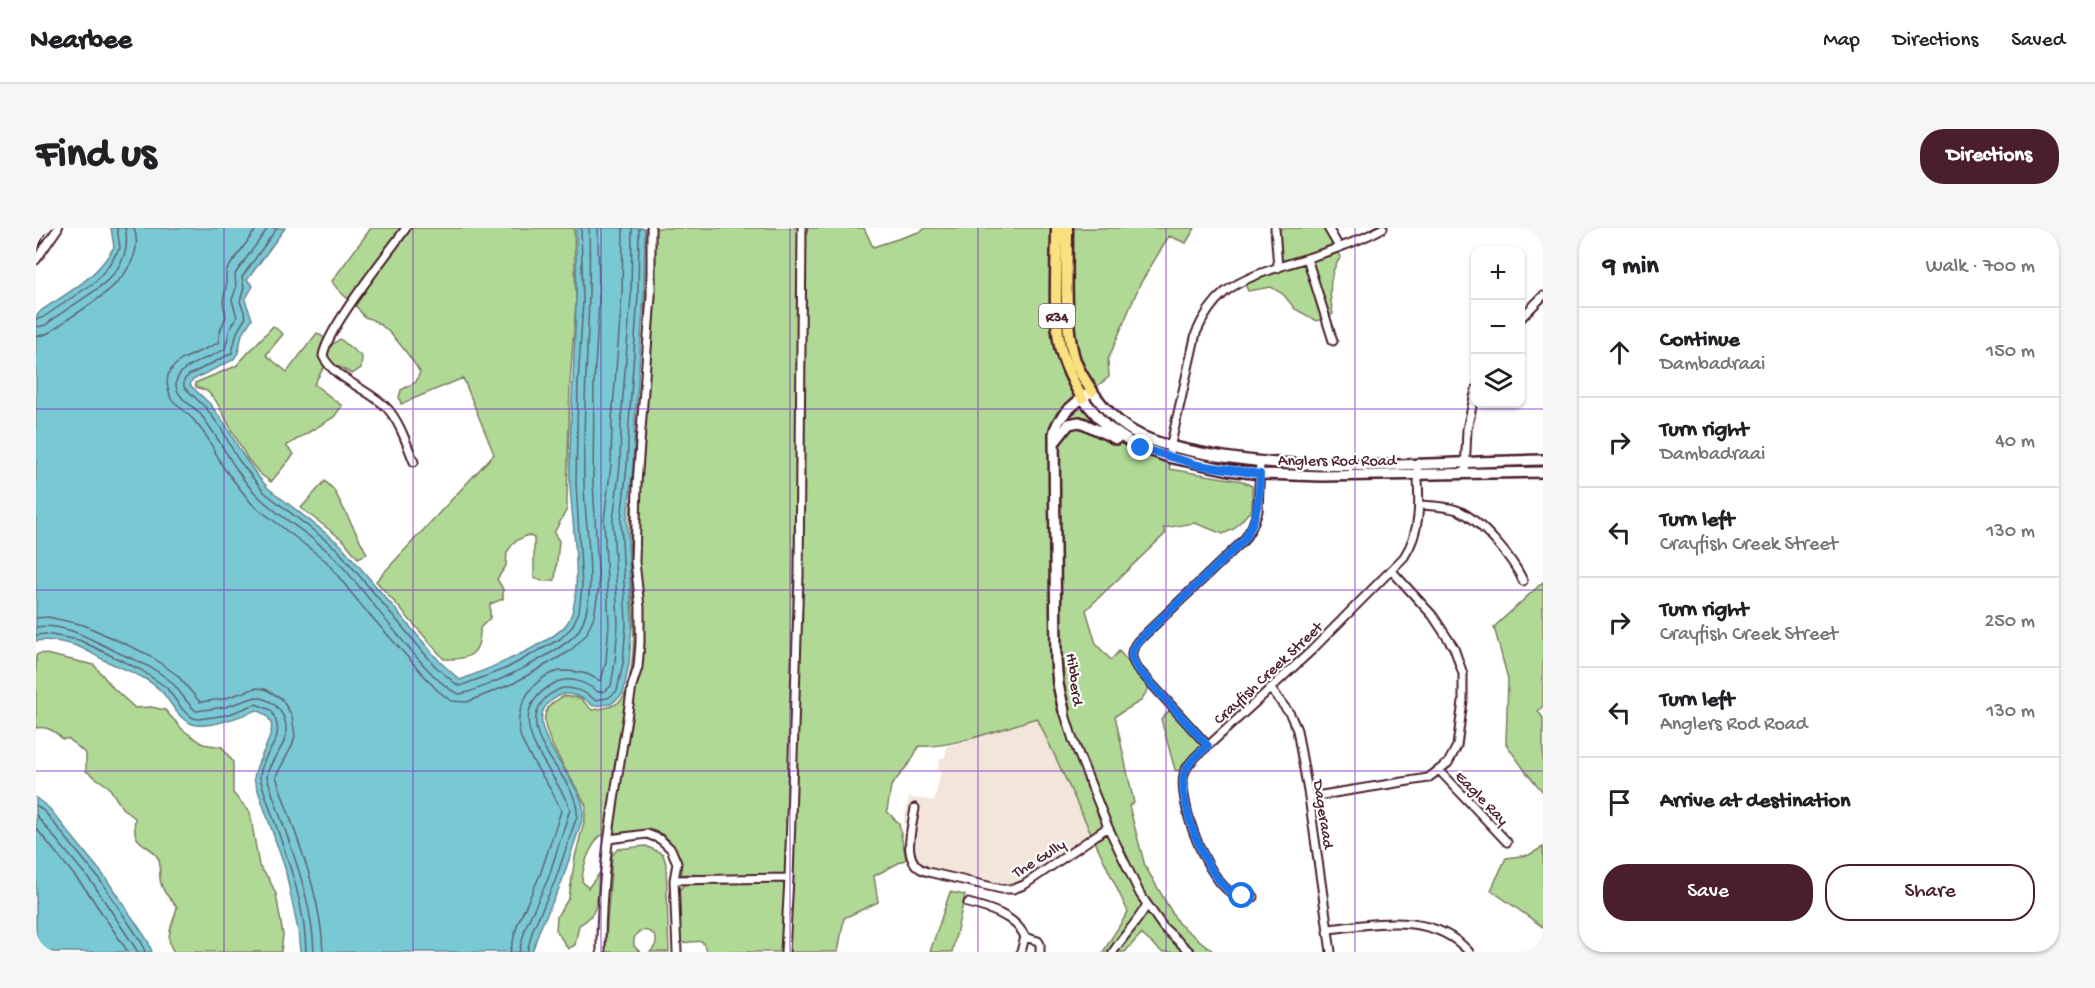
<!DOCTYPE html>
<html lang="en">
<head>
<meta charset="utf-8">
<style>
	:root { --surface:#fff; --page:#f6f6f6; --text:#202124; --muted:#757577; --line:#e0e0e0; --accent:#4a1f2b }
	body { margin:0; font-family:"Gochi Hand",sans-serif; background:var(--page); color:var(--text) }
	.controls { position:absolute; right:18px; top:18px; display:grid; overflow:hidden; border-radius:12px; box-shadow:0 2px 4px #0004 }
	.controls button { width:54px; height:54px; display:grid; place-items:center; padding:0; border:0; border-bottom:2px solid var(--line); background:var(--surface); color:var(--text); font:30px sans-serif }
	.stop { position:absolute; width:18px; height:18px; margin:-14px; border:4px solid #1a73e8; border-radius:50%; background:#fff }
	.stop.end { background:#1a73e8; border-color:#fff; box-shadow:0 2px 6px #0008 }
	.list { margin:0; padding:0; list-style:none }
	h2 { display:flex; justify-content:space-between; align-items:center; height:78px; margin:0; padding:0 24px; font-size:26px }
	h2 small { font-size:20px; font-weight:400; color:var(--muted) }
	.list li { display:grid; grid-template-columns:39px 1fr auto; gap:18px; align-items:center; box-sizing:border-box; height:90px; padding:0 24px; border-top:2px solid var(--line) }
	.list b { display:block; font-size:22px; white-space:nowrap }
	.list p { margin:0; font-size:20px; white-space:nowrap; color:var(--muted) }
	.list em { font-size:20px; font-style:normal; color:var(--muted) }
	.actions { display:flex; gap:12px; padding:18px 24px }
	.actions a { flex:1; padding:14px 0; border:2px solid var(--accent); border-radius:24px; text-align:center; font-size:21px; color:var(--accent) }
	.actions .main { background:var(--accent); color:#fff }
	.icon { flex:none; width:33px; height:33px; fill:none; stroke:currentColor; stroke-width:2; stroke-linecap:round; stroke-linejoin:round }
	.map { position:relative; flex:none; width:1507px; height:724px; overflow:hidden; border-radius:24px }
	header { display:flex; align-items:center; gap:36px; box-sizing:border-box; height:84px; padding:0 30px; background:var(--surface); border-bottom:2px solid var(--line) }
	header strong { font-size:28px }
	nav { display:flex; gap:33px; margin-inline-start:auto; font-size:21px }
	.intro { display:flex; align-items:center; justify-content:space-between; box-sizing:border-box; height:144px; padding:0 36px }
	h1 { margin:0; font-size:42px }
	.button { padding:15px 27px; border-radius:24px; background:var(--accent); color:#fff; font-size:21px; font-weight:700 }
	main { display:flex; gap:36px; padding:0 36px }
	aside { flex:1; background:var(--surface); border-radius:24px; box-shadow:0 2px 4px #0004 }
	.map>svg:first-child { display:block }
</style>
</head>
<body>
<header>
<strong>Nearbee</strong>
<nav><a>Map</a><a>Directions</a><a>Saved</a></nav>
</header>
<div class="intro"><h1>Find us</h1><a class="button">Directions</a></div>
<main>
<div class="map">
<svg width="1507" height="724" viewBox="0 0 1507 724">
	<rect width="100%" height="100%" fill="#fff"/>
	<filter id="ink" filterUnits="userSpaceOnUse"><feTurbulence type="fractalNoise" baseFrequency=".0167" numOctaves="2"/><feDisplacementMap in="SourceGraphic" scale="12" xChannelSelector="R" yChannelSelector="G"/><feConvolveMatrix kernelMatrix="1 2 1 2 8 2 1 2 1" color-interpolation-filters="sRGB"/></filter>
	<g filter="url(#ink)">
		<!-- built -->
		<path fill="#f2e6db" d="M1028,483L1072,599L977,661L887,643L873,620L868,592L873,569L898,573L905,543L901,542L904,531L909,529L911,518Z"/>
		<!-- green -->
		<path fill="#b0d995" stroke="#7d7c60" stroke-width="1.5" d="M335,0H538L540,74L534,155L531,271V281L518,305L523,313L519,352L506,353L498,350V310L492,307L479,313L471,324L470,338L461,351L467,361V371L454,376V390L444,400C445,427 433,432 408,431L340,353L458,226L427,150L365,176L363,169L365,162L380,154L384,144C373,127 349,92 328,89C319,72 303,68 296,53Z
			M612,0H828L837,19L886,3L889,0H1159L1150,15L1133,8L1104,56L1072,132L1073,149L1059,160C1081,193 1103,204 1139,215L1133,241L1206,253L1216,258V281L1198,301L1187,306L1159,295L1127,300L1130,305L1050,382L1060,416L1075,432L1083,423L1113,459L1105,473L1079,488L1098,575L1093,578L1109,638L1142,695L1178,724H1126L1105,706L1089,724H1067L1092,684L1001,490C970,499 913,521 883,518L875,533L855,558L851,583L863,596L870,631L838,648L842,674L808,690L802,724H671L666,713L644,715L643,663L649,655L691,656L692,648L645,646C645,624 635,606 612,601L564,608C553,621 547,637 546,653L552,660L563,646C561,668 565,686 543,697L539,717L532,721L520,702L521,688L533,670L539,629L549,590L550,578C540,556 505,509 509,488C511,477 519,473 528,468L544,470L556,482C569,480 585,479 590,464C607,408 590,348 594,291C595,273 598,255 600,237C605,158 610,79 612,0Z
			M1244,0H1288L1305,29C1292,44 1293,67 1297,86L1281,93L1259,81L1247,66L1235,59L1212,63L1209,56L1246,42Z
			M237,98L247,106L230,127L251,144L281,105L297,116L304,111L326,129L325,140L316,146L304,139H288L278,156L306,178L298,189L250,218L258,226L235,254L223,245L211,230L180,173L171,163L160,159L159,155L200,138Z
			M289,253L298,262L331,326L322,330L308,313L265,280Z
			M1507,354V478L1502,483L1507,490V564L1490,544L1470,516L1472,451L1458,399Z
			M5,425L58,437L78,461L99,480L115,479L129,482L147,502L167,516L186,519L197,534V565L214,584L223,638L233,651L240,666L247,707L245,724H138C127,709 138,695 141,679C134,670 125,663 124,651C123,645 125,638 123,632C114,612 95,622 99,590L86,580L73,559L50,543V526L33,511H26C20,503 10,498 0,500V427Z
			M1134,482L1166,517L1142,543L1139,542L1125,491Z
			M610,618L627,626L630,636L633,724H614C635,705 595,690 598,718L604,724H569L576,627L582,621Z
			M1507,619V699L1455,662L1470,630L1493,627Z
			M914,664L929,667L916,724H894Z"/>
		<!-- water -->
		<path fill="#79c9d4" stroke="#668590" stroke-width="1.5" d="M75,0H249L211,52L217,58L209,72L216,91L206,106L202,125L197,132L156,152L154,157L174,176L190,197L206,226L221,247L232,260L305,317L404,434L424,452C447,443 520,414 532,394C549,365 535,290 534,255C533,194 539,134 540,73C541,49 540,24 540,0H609L608,68L599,194L597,239L591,292L596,396L593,436L587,466L575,476L557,478C549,471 544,468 533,466C526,465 522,468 516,472C481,495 544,552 547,579C548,582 547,585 547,589L525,656L503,703L496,724H264L262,702L249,640L218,551C219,526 255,496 221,482C205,488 169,503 154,495C141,489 135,474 126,464C111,448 89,442 70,433C60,428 51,422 41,418C29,414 12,411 0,413V88L6,82C35,63 60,50 78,19Z
			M0,570L13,580L69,649L112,713L116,724H0Z"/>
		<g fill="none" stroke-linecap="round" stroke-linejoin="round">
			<!-- shore -->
			<path stroke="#5d636f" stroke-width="1.5" d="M221,0L190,43V60L187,73L190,89L185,100L182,115L145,132L137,139L132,147L131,156L135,171L157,191L171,209L187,239L216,276L290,333L325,377L401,462L415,473L431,474L478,455L534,423L550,407L558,388L563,359L557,255L558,155L563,74L562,0
				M232,0L199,46L200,60L196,72L201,89L194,101L189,121C176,130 140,137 140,156C140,170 157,177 165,187C186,213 198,245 223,269C245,290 272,305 295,326C321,350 395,460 424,466C446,463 532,421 543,402C564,367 548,295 548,254C546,169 556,85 553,0
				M241,0L206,49L208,60L204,73L210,89L201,104L196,125L153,147L148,152V159L170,180L185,200L201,230L228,264L301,321L399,438L420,456L424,458L471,440L524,411L536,399L543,384L546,359L540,255L542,155L547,74L545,0
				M0,91L6,90L59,54L70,41L84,20L81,0
				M0,99L10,97C40,70 101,51 89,0
				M0,108C13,108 22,98 32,91C61,73 112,41 98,0
				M0,390L12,389L48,397L113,427L141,447L164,474L187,471L220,460L229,461L245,470L256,488L259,508L256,518L240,548C258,606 285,662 287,724
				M0,399C29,394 58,413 83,425C101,433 117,439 132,451C143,460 149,474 160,483L189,479L220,469C240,471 254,490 249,510C246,524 232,534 231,549C249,607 276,663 278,724
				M0,407L9,406L43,412L105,442L130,459L147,482L157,490L163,491L191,487L220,476L235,482C254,515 225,520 224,550C241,607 269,663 270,724
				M0,577L9,584L64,652L106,715L109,724
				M0,587L58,657L102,724
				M0,600L51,663L92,724
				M474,724L482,695L504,647L525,583C516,557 495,536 485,510C475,483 497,445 526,443C534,443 546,444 553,447C558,449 561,452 565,453L570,434L573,396L568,292L575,237L576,192L586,67L587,0
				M483,724L490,698L512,651L534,581C520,541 457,488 519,455C533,447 551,455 562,464L569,463L575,458L579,434L582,396L577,292L584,238L585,193L595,68L596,0
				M491,724L497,701L519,653L541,588C544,550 483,516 504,477C507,473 509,470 513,467C519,464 524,459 530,460C543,461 549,464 559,472L572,470L581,463L587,435L590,396L585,292L591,238L593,194L602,68L603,0"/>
			<defs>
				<path id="street" d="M370,0C352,26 291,100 287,128C297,150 334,162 351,180C364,194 371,217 378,234
					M1239,0L1242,40
					M1292,0L1303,19
					M0,13L6,0
					M1271,30L1297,113
					M0,32L22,0
					M1484,91L1507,68
					M1132,229L1160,105C1167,89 1176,75 1189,64C1207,50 1231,43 1252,36C1285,26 1318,16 1347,0
					M1224,234L1222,283L1216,299L1208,312L1102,413C1094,423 1094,429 1101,440L1172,518L1275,423L1368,329C1387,300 1383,269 1381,235
					M1429,245L1431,201L1440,161
					M1384,277C1396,278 1409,278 1421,282C1443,290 1478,332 1487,353
					M1234,460L1254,486L1261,502L1273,569L1295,724
					M1028,483L1037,512L1072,599L1104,666L1127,699L1154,724
					M1172,518C1163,525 1151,535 1148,546C1142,575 1171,654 1199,667C1204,669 1212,668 1218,669
					M1404,543L1471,614
					M1273,569L1392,550L1412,535L1421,518L1427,473V446L1418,420L1397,388L1356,343
					M879,580C876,601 863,636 892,644L965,661H977L988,657L1072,599
					M573,611L611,606L624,611L635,621L641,635L638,652L641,724
					M638,652L753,650
					M932,675C952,680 980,688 989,709L1002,713L1004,716V724
					M1292,701C1340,696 1397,683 1433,724
					M565,724C564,635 583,546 596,458L602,439L604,415V379L599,334L601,256L615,68V0
					M749,724L753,650L763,348L766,0
					M985,724L989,709
					M1077,724C1087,708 1101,695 1110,678"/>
				<path id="secondary" d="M1046,170L1069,197L1097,216L1132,229L1193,242L1224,246L1286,248L1507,244
					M1018,215L1033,196L1043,194L1049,196L1080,211
					M1028,483L1022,456L1020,433L1018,206C1021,187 1041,174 1056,163C1067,179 1080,194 1098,204C1121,217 1150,222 1176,227C1285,246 1397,234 1507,232"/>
				<path id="primary" d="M1021,0C1021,39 1017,80 1024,118C1028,137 1037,154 1046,170
					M1031,0C1031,37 1028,91 1037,126C1040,139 1048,151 1056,163"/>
			</defs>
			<!-- street casing -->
			<use href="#street" stroke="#4a1f2b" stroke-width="11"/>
			<!-- secondary casing -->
			<use href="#secondary" stroke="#4a1f2b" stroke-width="14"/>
			<!-- primary casing -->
			<use href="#primary" stroke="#4a1f2b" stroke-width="15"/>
			<!-- street -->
			<use href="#street" stroke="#fff" stroke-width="7"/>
			<!-- secondary -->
			<use href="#secondary" stroke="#fff" stroke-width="9"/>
			<!-- primary -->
			<use href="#primary" stroke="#fbe080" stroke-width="10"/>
		</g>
	</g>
	<g fill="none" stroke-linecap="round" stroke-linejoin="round" filter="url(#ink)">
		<!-- route -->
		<path stroke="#1a73e8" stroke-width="8" d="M1105,220L1162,237L1224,246C1223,271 1222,290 1208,312L1102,413C1094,423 1094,429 1101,440L1172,518C1163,525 1151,535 1148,547C1142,574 1174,666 1206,668"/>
	</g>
	<!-- grid -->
	<path fill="none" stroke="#7b2cbf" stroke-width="1.5" stroke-opacity="0.55" d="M188,0V724M377,0V724M565,0V724M754,0V724M942,0V724M1130,0V724M1319,0V724M0,181H1507M0,362H1507M0,543H1507"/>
	<g text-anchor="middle" stroke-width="4.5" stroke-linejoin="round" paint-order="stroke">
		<!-- shield labels -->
		<rect fill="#fff" stroke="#80626b" stroke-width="1.5" x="1003" y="76" width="36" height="24" rx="4.5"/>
		<g font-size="15" font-weight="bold" fill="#4a1f2b">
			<text x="1021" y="93">R34</text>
		</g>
		<!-- street labels -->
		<g font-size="16" fill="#4a1f2b" stroke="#fff">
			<text x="1301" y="237">Anglers Rod Road</text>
			<text transform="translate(1231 444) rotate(-43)" y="6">Crayfish Creek Street</text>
			<text transform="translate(1040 451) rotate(82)" y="6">Hibberd</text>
			<text transform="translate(1447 569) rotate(46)" y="6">Eagle Ray</text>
			<text transform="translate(1289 586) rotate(81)" y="6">Dageraad</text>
			<text transform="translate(1002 629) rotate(-32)" y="6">The Gully</text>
		</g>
	</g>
</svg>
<div class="controls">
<button>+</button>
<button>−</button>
<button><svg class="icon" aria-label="layers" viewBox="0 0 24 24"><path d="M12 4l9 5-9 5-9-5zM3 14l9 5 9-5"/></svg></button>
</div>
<div class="stop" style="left:1206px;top:668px"></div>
<div class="stop end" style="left:1105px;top:220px"></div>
</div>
<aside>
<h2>9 min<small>Walk · 700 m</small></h2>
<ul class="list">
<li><svg class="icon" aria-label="ahead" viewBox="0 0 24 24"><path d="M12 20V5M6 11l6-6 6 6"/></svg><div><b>Continue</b><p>Dambadraai</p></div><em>150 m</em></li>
<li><svg class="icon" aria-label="right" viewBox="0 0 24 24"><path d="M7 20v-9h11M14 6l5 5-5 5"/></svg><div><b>Turn right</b><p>Dambadraai</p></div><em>40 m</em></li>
<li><svg class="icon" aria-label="left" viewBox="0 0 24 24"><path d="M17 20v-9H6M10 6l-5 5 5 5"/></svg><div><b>Turn left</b><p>Crayfish Creek Street</p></div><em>130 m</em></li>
<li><svg class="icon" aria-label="right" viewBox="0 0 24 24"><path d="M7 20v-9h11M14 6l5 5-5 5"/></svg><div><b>Turn right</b><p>Crayfish Creek Street</p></div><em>250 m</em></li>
<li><svg class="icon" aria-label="left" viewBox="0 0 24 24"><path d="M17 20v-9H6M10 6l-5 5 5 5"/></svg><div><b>Turn left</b><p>Anglers Rod Road</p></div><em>130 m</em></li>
<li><svg class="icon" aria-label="arrive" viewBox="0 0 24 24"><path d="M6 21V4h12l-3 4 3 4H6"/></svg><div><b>Arrive at destination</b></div></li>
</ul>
<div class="actions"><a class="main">Save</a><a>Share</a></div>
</aside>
</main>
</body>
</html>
